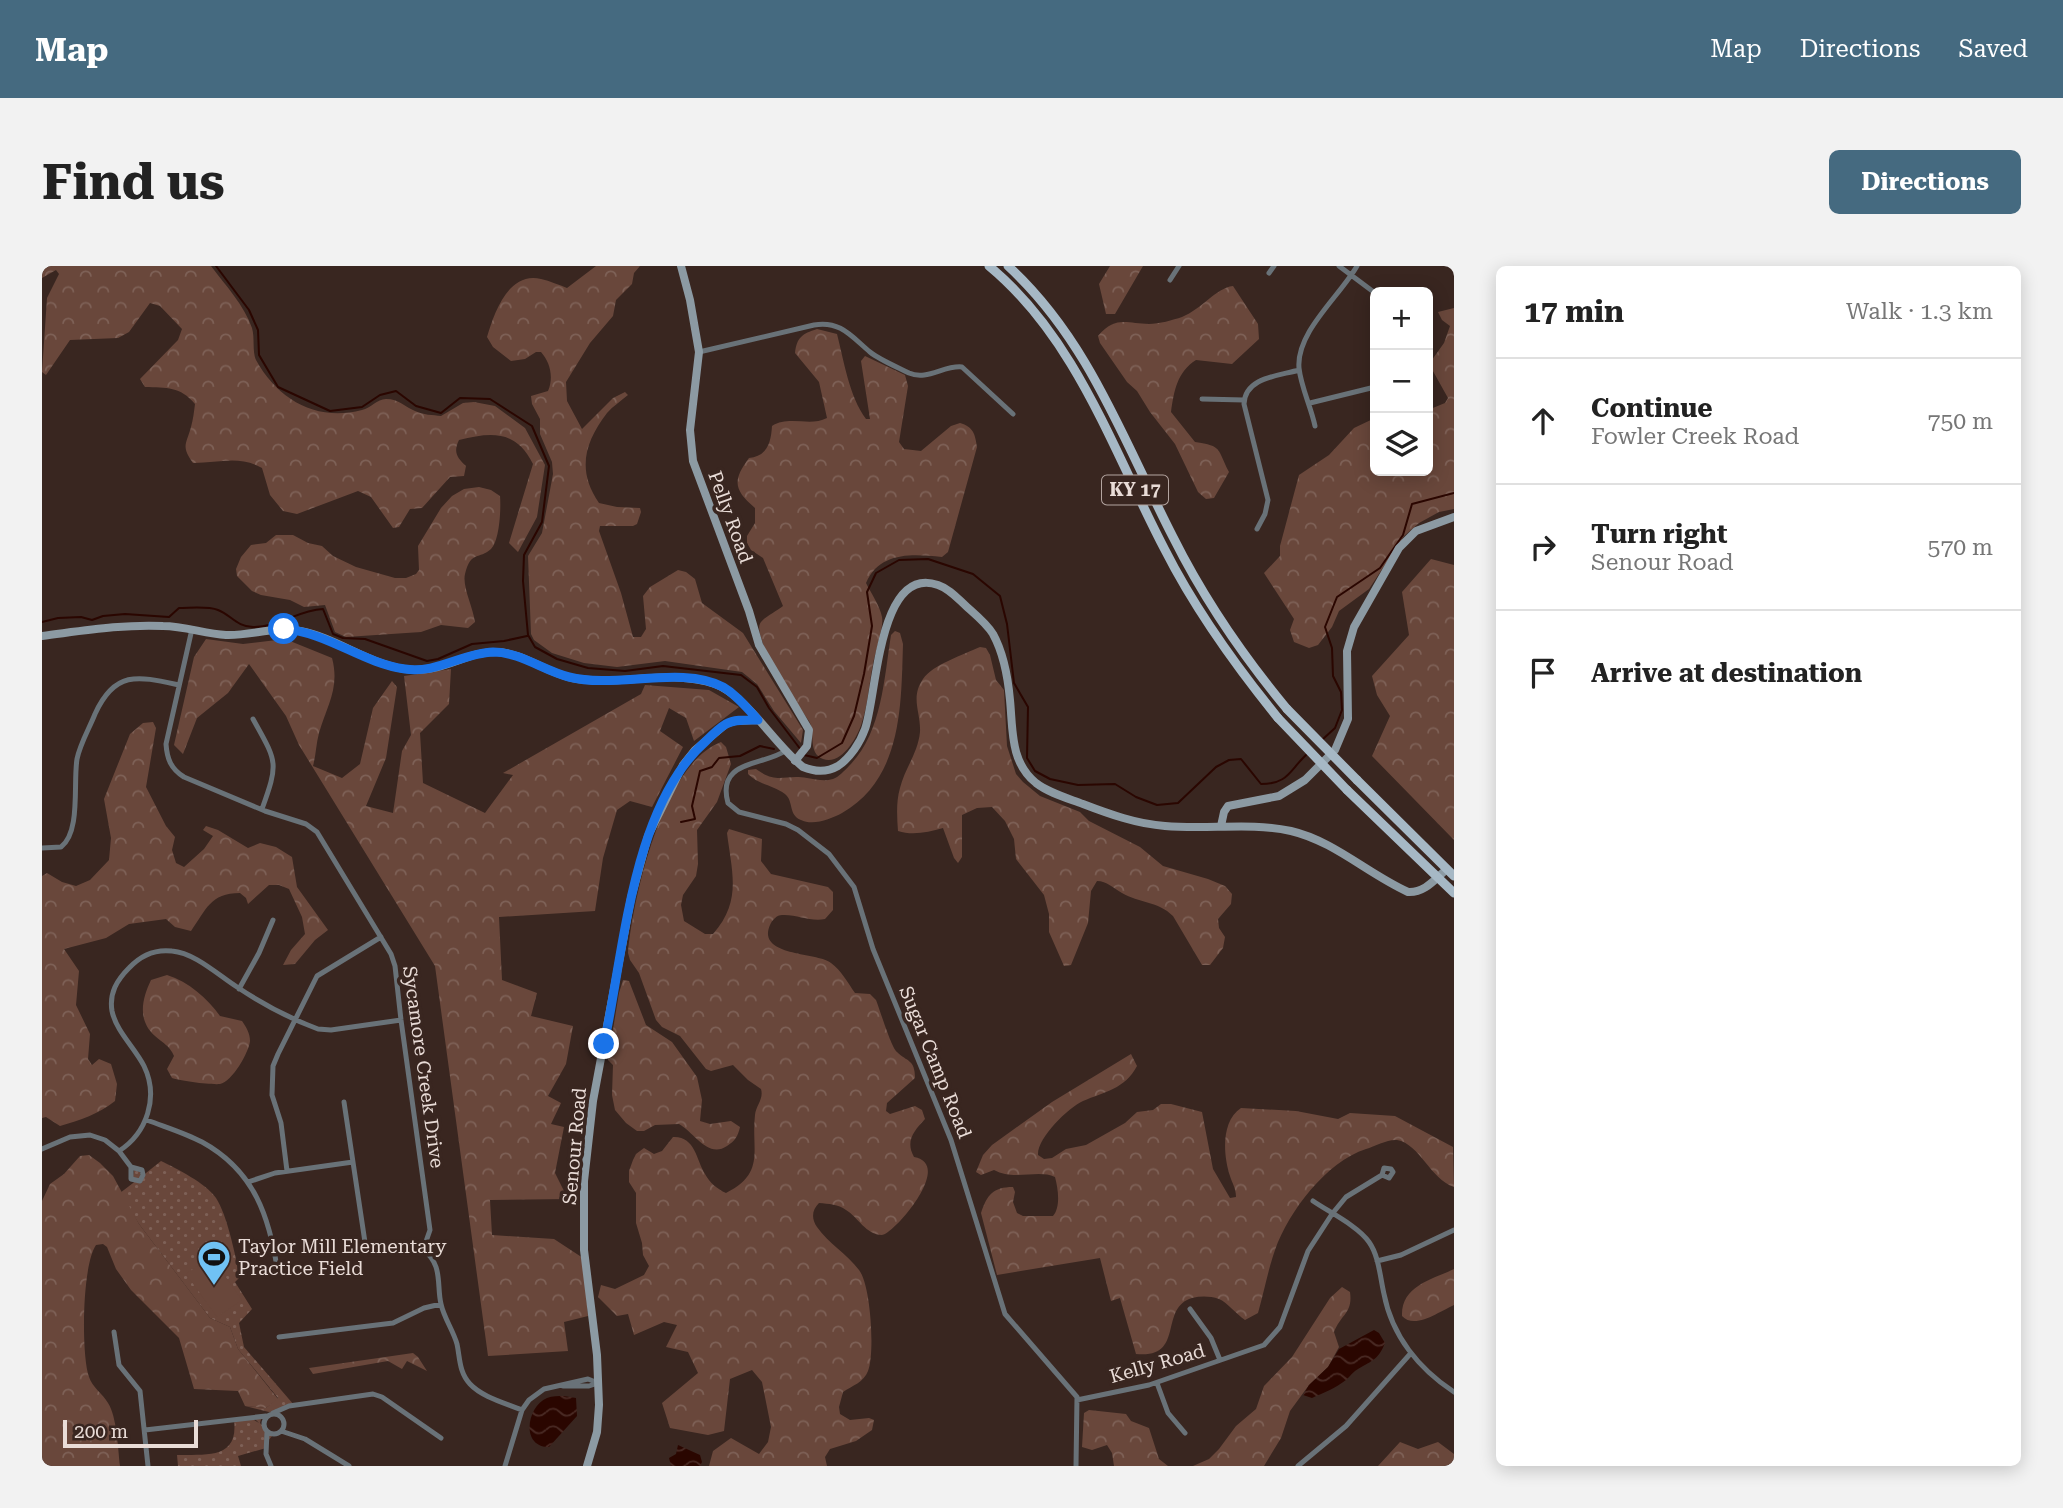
<!DOCTYPE html>
<html lang="en">
<head>
<meta charset="utf-8">
<style>
	:root { --surface:#fff; --page:#f2f2f2; --text:#222; --muted:#767676; --line:#e0e0e0; --accent:#456a80 }
	body { margin:0; font-family:"Roboto Serif",serif; background:var(--page); color:var(--text) }
	.controls { position:absolute; right:21px; top:21px; display:grid; overflow:hidden; border-radius:10px; box-shadow:0 4px 18px #0003 }
	.controls button { width:63px; height:63px; display:grid; place-items:center; padding:0; border:0; border-bottom:2px solid var(--line); background:var(--surface); color:var(--text); font:35px sans-serif }
	.scale { position:absolute; left:21px; bottom:18px; width:135px; box-sizing:border-box; padding-left:7px; border:4px solid #e9dcd7; border-top:0; font-size:19px; line-height:24px; white-space:nowrap; color:#e9dcd7; -webkit-text-stroke:5px #392620; paint-order:stroke }
	.stop { position:absolute; width:21px; height:21px; margin:-16px; border:5px solid #1a73e8; border-radius:50%; background:#fff }
	.stop.end { background:#1a73e8; border-color:#fff; box-shadow:0 2px 7px #0008 }
	.list { margin:0; padding:0; list-style:none }
	h2 { display:flex; justify-content:space-between; align-items:center; height:91px; margin:0; padding:0 28px; font-size:30px }
	h2 small { font-size:23px; font-weight:400; color:var(--muted) }
	.list li { display:grid; grid-template-columns:46px 1fr auto; gap:21px; align-items:center; box-sizing:border-box; height:126px; padding:0 28px; border-top:2px solid var(--line) }
	.list b { display:block; font-size:26px; white-space:nowrap }
	.list p { margin:0; font-size:23px; white-space:nowrap; color:var(--muted) }
	.list em { font-size:23px; font-style:normal; color:var(--muted) }
	.icon { flex:none; width:38px; height:38px; fill:none; stroke:currentColor; stroke-width:2; stroke-linecap:round; stroke-linejoin:round }
	.map { position:relative; flex:none; width:1412px; height:1200px; overflow:hidden; border-radius:10px }
	header { display:flex; align-items:center; gap:42px; box-sizing:border-box; height:98px; padding:0 35px; background:var(--accent); color:#fff }
	header strong { font-size:33px }
	nav { display:flex; gap:38px; margin-inline-start:auto; font-size:24px }
	.intro { display:flex; align-items:center; justify-content:space-between; box-sizing:border-box; height:168px; padding:0 42px }
	h1 { margin:0; font-size:49px }
	.button { padding:18px 32px; border-radius:10px; background:var(--accent); color:#fff; font-size:24px; font-weight:700 }
	main { display:flex; gap:42px; padding:0 42px }
	aside { flex:1; background:var(--surface); border-radius:10px; box-shadow:0 4px 18px #0003 }
	.map>svg:first-child { display:block }
</style>
</head>
<body>
<header>
<strong>Map</strong>
<nav><a>Map</a><a>Directions</a><a>Saved</a></nav>
</header>
<div class="intro"><h1>Find us</h1><a class="button">Directions</a></div>
<main>
<div class="map">
<svg width="1412" height="1200" viewBox="0 0 1412 1200">
	<defs>
		<pattern id="grass-dots" width="8" height="8" patternUnits="userSpaceOnUse" patternTransform="scale(1.75)"><rect width="8" height="8" fill="#69473b"/><path d="M2 2h.1M6 6h.1" fill="none" stroke="#7e6157" stroke-width="1.8" stroke-linecap="round"/></pattern>
		<pattern id="forest-crowns" width="20" height="18" patternUnits="userSpaceOnUse" patternTransform="scale(1.75)"><rect width="20" height="18" fill="#69473b"/><path d="M2 6a3 3 0 1 1 6 0M12 15a3 3 0 1 1 6 0" fill="none" stroke="#7e6157"/></pattern>
		<pattern id="water-waves" width="16" height="10" patternUnits="userSpaceOnUse" patternTransform="scale(1.75)"><rect width="16" height="10" fill="#2a0600"/><path d="M0 5q4-4 8 0t8 0" fill="none" stroke="#492a24"/></pattern>
	</defs>
	<rect width="100%" height="100%" fill="#392620"/>
	<!-- grass -->
	<path fill="url(#grass-dots)" d="M119,895C135,903 164,917 174,932C186,951 193,989 198,1011L193,1016L210,1043L197,1057L202,1081L252,1139L231,1147L203,1140L224,1142L236,1132L196,1083L188,1061L168,1052L97,958L78,927L95,914L91,911L92,903L98,906L99,911Z
		M209,1152L217,1157L213,1153H219L218,1157L230,1170L225,1176L224,1182L196,1190L199,1200H136L135,1189C163,1188 197,1194 192,1154Z"/>
	<!-- forest -->
	<path fill="url(#forest-crowns)" d="M0,0H169C184,20 202,39 210,62C213,72 210,85 214,94C236,134 275,156 320,144C329,142 335,133 344,133C357,133 363,141 373,145C381,149 391,149 399,150L421,137L432,136L453,140L483,162L503,199L495,251L476,286L467,277L491,198C474,164 450,166 417,174C411,186 415,192 424,200L422,210L408,211L380,242L368,243L357,261L351,262L329,231L316,225L255,248L241,245L228,229L220,202C197,189 177,197 151,197C139,180 144,179 149,161C151,154 152,146 153,138C138,120 125,122 103,121L98,113L136,74L140,63L118,40L108,37L87,66L76,72L28,74L4,109L0,106L5,32L17,8L14,4L0,12Z
		M554,0H598L592,7L590,18L574,34L571,50L548,77L524,116L525,135L540,163L571,132L583,126L586,129C579,135 571,140 565,147C542,177 535,205 557,237L575,241L598,242L599,246L595,258L591,260H558L557,265L579,327L591,371H599L604,363L601,330L608,321L636,304L644,306L653,313L660,337L701,367L761,464L759,477L732,445L715,418L700,406L623,395L575,401L542,397L510,387L492,374L489,368L486,290L500,267L511,208L510,196L498,168V153L490,138L489,130L506,125C512,111 508,96 499,86H494L483,93L469,95L451,81L445,71C452,48 466,5 499,13C508,15 517,19 525,22Z
		M1068,0H1101L1073,48H1064L1057,18Z
		M1191,20L1216,58L1217,73L1190,98L1154,94C1135,106 1132,125 1129,146L1153,176C1181,180 1175,183 1187,206L1172,232L1164,233L1156,226L1133,178L1108,146L1095,125L1085,116L1058,77L1056,70C1074,49 1085,58 1107,58C1117,58 1131,54 1140,51C1160,43 1174,22 1191,20Z
		M1412,42V243L1397,246L1377,257L1362,270L1327,323L1297,345L1290,361L1276,379L1267,382L1252,376L1248,364L1252,353L1222,307L1238,290V280L1257,209L1287,189L1312,162L1333,152V205H1386V144L1403,137L1406,132L1387,98L1402,77L1408,60L1400,54L1396,46Z
		M775,63L795,68C802,95 807,130 824,153H828L819,95L823,90L863,109L866,120L857,176L862,183L879,185L909,160L918,157C931,161 933,167 935,181L906,286L900,291C871,288 838,285 824,317C829,327 838,340 840,351C842,360 833,387 831,398C827,417 826,438 820,456C816,471 799,500 781,493C765,487 774,466 767,455C758,441 707,370 719,356C724,350 735,345 741,340L721,292L709,284L705,277V270L713,257V242C692,224 690,215 707,192C725,190 729,177 730,160C747,149 768,161 785,152L777,116L753,87C755,71 760,68 775,63Z
		M437,221L449,224L458,230C459,241 458,274 449,283C437,294 429,284 423,308C420,320 431,341 433,356L426,362L399,359L379,366L304,371L293,366L283,339L262,341L248,334L219,329L210,325L195,310L194,303L199,291L209,279L224,277L234,269H251L266,277L280,280L291,290L314,301L353,312H364L374,308L377,304L376,280L399,242L410,230L422,223Z
		M1389,293L1412,299V574L1330,490L1348,450L1335,429L1330,410L1367,369L1360,326Z
		M853,365L858,367L861,378C859,438 861,512 800,547C789,553 771,560 759,554C746,549 752,535 743,528C731,519 717,519 706,508V504L714,503C736,519 742,508 765,512C774,513 781,516 791,513C797,511 803,504 807,500C840,467 842,413 849,369Z
		M164,373L201,378L243,373L290,392C298,422 285,439 277,467C274,478 274,489 271,500L300,512L318,498L331,442L350,415L355,421L344,492L324,540L351,547L360,485L369,469L362,410L409,403L407,438L378,467L381,517L443,547L471,509L461,507L599,428L603,419L667,424L697,441L652,475L644,452L627,442L618,465L641,481L610,541L588,535L575,544L561,592L553,645L457,651L460,714L495,727L489,750L531,760L524,798L506,830L519,837L509,858L522,861L513,907L526,933L448,934L450,969L512,973L541,992L546,1050L522,1056L526,1085L446,1090L393,700L257,479L244,450L207,398L186,427L155,452L141,488L132,479L152,391Z
		M938,381L944,382L948,389L954,414L962,424L965,480L974,508L981,516L998,530L1038,546L1047,555L1098,581L1121,600L1166,613L1183,620L1190,628L1189,638L1176,653L1177,662L1183,671L1181,682L1168,699H1160L1131,650C1116,635 1097,637 1080,627C1071,622 1065,615 1055,615L1049,625L1046,657L1029,699L1022,700L1007,666V648L1002,629L974,593L972,573L963,555L950,541L935,542L920,549V591L916,597L912,592L901,562C886,566 871,570 856,565C855,551 854,536 858,522C863,502 876,487 878,466C879,446 868,432 881,413C890,399 923,388 938,381Z
		M111,456L114,462L104,521L124,560L133,571L130,584L134,597L142,601L162,583L171,570L161,564L164,560L176,564L206,582L218,577L234,581L250,591L255,621L286,664L273,674L253,698L241,699L249,684L263,668L260,651L247,623L237,619H227L206,638L204,632L198,627C168,627 164,644 149,665L133,661L124,653L87,658L64,672L22,683L37,705L34,739L48,768L46,793L50,799L57,793L69,798L75,818L73,835C57,848 38,854 18,860L4,851L0,852V610L5,607L20,616L34,620L48,614L67,594L69,572L62,533L88,468L101,457Z
		M679,476L684,481L689,498L675,536L655,564L656,598L654,610L641,629L639,639L642,655L663,668H671C700,635 690,607 685,567L687,563L720,573L719,595L729,608L786,621L791,626V644L783,653C768,656 755,648 740,649C735,649 730,654 728,659C714,691 776,686 789,697C799,704 806,717 813,727L828,728L834,734C838,744 849,781 855,786C865,796 873,793 873,812L845,837L844,845L848,848L873,840L880,844L883,853C872,865 863,875 872,891C913,898 851,969 840,969C824,969 816,951 804,944C796,938 787,938 777,937C770,944 769,952 775,961C786,977 805,988 817,1004C829,1019 833,1088 826,1105C822,1116 810,1120 801,1126L797,1141L798,1148L808,1154L827,1152L832,1154L830,1164L814,1175L788,1183L783,1191L785,1200H667L671,1185L689,1172L717,1188L726,1176L729,1161L720,1116L710,1104L688,1113L682,1165L666,1169L628,1162L620,1137L656,1107L646,1086L624,1081L635,1059L622,1056L592,1069L586,1048L575,1050L556,1031L559,1019L573,1023L602,1009L607,1000L601,989L600,977L594,957V927L587,916V905L591,894L594,888L602,882L612,888L620,885L631,871C653,870 654,893 663,908C668,917 675,923 684,927C724,907 709,884 713,849C714,839 722,833 719,823L706,814L691,799L669,805L664,803L638,770L620,761L614,754L597,707L588,694L586,687C591,631 621,498 679,476Z
		M125,709C147,716 165,732 178,750L200,755C204,761 208,767 208,775C207,786 190,816 178,818C170,819 138,815 130,812L125,803L132,790C128,780 121,777 113,770C95,754 100,733 109,714Z
		M581,714L587,715L604,759L630,776L655,811L660,834L658,855L668,858L689,855L698,861C696,870 693,875 685,880C666,893 653,867 637,858L613,859L602,865H595L584,857L573,844L570,829L571,799L566,794L577,727Z
		M1089,788L1095,800C1083,823 1062,826 1041,835C1026,842 995,872 996,889L1002,893L1010,892L1024,883L1044,879L1083,857L1095,846L1111,844L1119,838H1129L1160,846L1171,903L1188,932L1194,931C1194,922 1190,917 1188,910C1181,889 1179,855 1199,842L1254,845L1296,853L1308,847L1353,850L1411,881L1412,921C1388,913 1378,878 1355,874C1346,873 1333,880 1324,883C1284,896 1247,945 1233,984C1226,1004 1222,1026 1216,1047L1203,1054C1194,1048 1185,1036 1177,1033C1168,1030 1159,1030 1150,1032C1116,1042 1144,1093 1094,1088L1078,1032L1069,1035L1058,992L955,1009L939,947C945,929 951,921 971,921L973,926L971,936L975,947L981,950H1011C1019,941 1016,922 1013,911C996,903 972,915 952,904L939,909L934,906L941,889L950,879L1010,836Z
		M47,889L58,897L71,910L97,958L168,1052L188,1061L196,1083L236,1133L224,1142L203,1140L196,1125L152,1123L137,1072L89,1024L74,1003L65,981L61,978L54,979C40,999 39,1088 47,1111C50,1121 61,1128 66,1137C75,1151 76,1183 78,1200H0V935L8,918L22,908L38,890Z
		M1412,1003V1039C1398,1045 1373,1064 1360,1050C1359,1020 1389,1014 1412,1003Z
		M1300,1021L1308,1026C1311,1047 1299,1048 1292,1066L1297,1081L1286,1101L1267,1119L1248,1145L1239,1172L1222,1200H1151L1167,1193L1177,1183L1194,1160L1214,1143L1222,1120L1250,1091L1288,1032Z
		M371,1087L376,1091L385,1105L365,1095L360,1103L346,1095L271,1108L267,1102Z
		M1047,1144L1084,1148L1089,1155L1107,1162L1117,1193L1126,1200H1072L1070,1187L1065,1179L1050,1184L1040,1181L1042,1147Z
		M1358,1176L1376,1183L1396,1176L1412,1188V1200H1336Z"/>
	<!-- pitch -->
	<path fill="#69473b" d="M169,990L200,1034L175,1051L144,1008Z"/>
	<!-- water -->
	<path fill="url(#water-waves)" d="M1332,1064L1337,1067L1343,1077C1336,1094 1331,1094 1316,1103C1312,1105 1308,1110 1304,1114C1294,1122 1281,1127 1270,1132L1261,1129L1267,1119L1286,1101L1297,1083Z
		M522,1130L534,1132L535,1150L507,1181C478,1181 485,1140 505,1132C510,1130 517,1130 522,1130Z
		M636,1179L658,1189L660,1196L658,1200H629L627,1192L634,1188Z"/>
	<g fill="none" stroke-linecap="round" stroke-linejoin="round">
		<!-- stream -->
		<path stroke="#2a0600" stroke-width="2" d="M174,0L207,44L216,64L217,89L236,121L288,145L320,141L338,129L354,125L374,140L399,147L418,132L448,133L490,160L507,200L500,256L482,289L481,315L486,369L493,381L515,393L546,402L583,405L621,400L699,409L715,421L727,442L759,484
			M0,356L16,352L39,351L50,354L61,350L83,348L127,351L137,342C149,342 166,340 176,344C189,349 195,361 211,361C235,362 256,344 281,343L291,368L301,372L323,373L385,395L396,393L430,378L462,375L485,370
			M1281,473L1293,462L1300,444L1299,426L1291,410L1290,382L1283,361L1295,331L1338,302L1361,269L1370,238L1412,227
			M762,489L775,492L800,477L812,450L822,408L830,360L825,326L834,307L857,294L886,293L931,308L958,330L965,358L972,417L986,441L985,492L993,505L1008,513L1036,519L1073,518L1094,531L1115,539L1136,537L1174,501L1187,494L1199,493L1219,518C1246,518 1247,505 1264,489
			M639,556L653,553L650,540L658,505L670,501L677,492L698,490L718,480L732,483"/>
		<!-- street -->
		<path stroke="#697278" stroke-width="5" d="M1297,0L1333,27
			M1411,0L1412,1
			M1227,7L1232,0
			M1128,14L1137,0
			M657,86L772,59C798,54 810,71 828,86C838,94 855,101 867,107C885,115 902,99 920,101L971,148
			M1160,133L1202,134
			M1268,137L1333,121
			M1273,160C1269,141 1259,121 1257,102C1254,66 1298,30 1315,0
			M1215,263L1223,248L1226,234L1202,138C1203,111 1237,110 1257,104
			M150,363L124,478C125,493 129,503 142,511L223,545L264,558L275,566L349,688L353,700L359,754L388,964L381,984
			M211,453C235,496 237,496 220,543
			M743,485C721,500 674,494 686,537L697,546L744,558L756,564L787,588L812,621L831,683L909,874L963,1048L1035,1131L1034,1200
			M0,582L19,581C39,566 31,517 35,493C38,478 47,463 53,448C73,404 96,410 137,419
			M197,723L217,687L231,654
			M302,836L324,983
			M105,854C123,861 143,867 160,876C213,905 228,952 236,1008
			M0,883L28,871L48,869L63,874L77,885L89,901V913L98,915L101,909L100,904L89,901
			M77,885C105,867 117,831 102,800C93,782 74,765 70,745C67,727 75,714 87,702C99,689 113,683 130,685C153,687 176,709 195,721C219,737 249,753 276,763L289,764L359,754
			M245,905L239,857L230,829L231,800L236,788L275,710L339,671
			M206,916L233,907L311,896
			M1271,935C1287,946 1316,960 1327,976C1337,990 1338,1011 1342,1028C1350,1070 1377,1103 1412,1126
			M303,986C330,982 381,964 394,1001C398,1013 396,1026 399,1038C402,1052 411,1064 415,1078C418,1092 417,1106 428,1118C440,1131 463,1137 480,1144
			M1335,995L1359,989L1412,964
			M1148,1043L1169,1072L1178,1094
			M72,1066L77,1099L98,1125L106,1200
			M237,1071L351,1057L382,1042L399,1038
			M1115,1117L1126,1147L1143,1167
			M521,1120H547L556,1117
			M1035,1134L1107,1119L1222,1079L1238,1061L1266,985L1290,948L1304,931L1340,909L1347,912L1351,906L1349,903L1342,902L1340,909
			M231,1147L247,1140L331,1128L340,1131L399,1172
			M222 1158a10 10 0 1 1 20 0a10 10 0 1 1-20 0Z
			M103,1164L224,1150
			M239,1165L263,1173L307,1200
			M225,1166L224,1188L229,1200
			M463,1200L480,1144L487,1134L502,1123L546,1113L556,1117
			M1256,1200L1304,1160L1369,1087"/>
		<!-- secondary -->
		<path stroke="#8c9aa3" stroke-width="8" d="M639,0L648,34L657,86L648,164L651,195L707,345L717,379L767,464L765,480L753,495
			M0,370C40,365 81,358 121,360C143,360 163,368 184,369C209,370 233,360 258,365C297,372 332,403 373,404C402,405 427,385 455,386C481,387 505,407 530,412C577,421 628,402 673,418C704,429 733,479 761,501C773,506 784,507 796,500C808,492 818,477 823,463C835,430 836,298 896,319C908,323 916,333 925,341C934,349 945,358 951,368C962,388 966,412 968,434C971,464 968,496 994,517C1007,527 1025,532 1041,538C1067,548 1095,558 1123,560C1165,564 1208,556 1249,565C1292,575 1326,608 1366,626C1383,627 1393,613 1405,603
			M1179,560L1182,546L1186,540L1237,530L1263,514L1293,484L1306,453L1305,385L1312,361L1357,282L1374,265L1412,251
			M545,1200L555,1166L557,1139L555,1089L542,984V915L551,835L589,632L606,570L641,499L653,484L684,458L693,455L716,454"/>
		<!-- primary -->
		<path stroke="#a6b8c5" stroke-width="9" d="M947,0C1035,73 1071,185 1123,284C1154,345 1193,399 1236,452
			M966,0C1047,74 1082,176 1131,271C1162,333 1201,390 1245,443
			M1315,514L1412,610
			M1305,524L1412,627"/>
		<!-- primary-bridge -->
		<path stroke="#a6b8c5" stroke-width="9" d="M1245,443L1315,514
			M1236,452L1305,524"/>
	</g>
	<g fill="none" stroke-linecap="round" stroke-linejoin="round">
		<!-- route -->
		<path stroke="#1a73e8" stroke-width="9" d="M242,363C285,366 320,397 363,403C394,408 421,387 451,386C478,386 502,405 527,411C573,423 640,399 681,421C695,429 705,442 716,454C705,454 693,453 684,458C677,462 670,469 664,475C590,540 582,686 562,778"/>
	</g>
	<!-- icons -->
	<defs>
		<symbol id="stadium-pin" viewBox="-11 -11 22 30"><path d="M0 17L-7.5 6A9.5 9.5 0 1 1 7.5 6Z" fill="#70c2f4" stroke="#392620"/><path d="M0-5a6.5 5 0 1 0 0 10a6.5 5 0 1 0 0-10ZM-3.5-1.8h7v3.6h-7Z" fill="#111"/></symbol>
	</defs>
	<g fill-rule="evenodd">
		<use href="#stadium-pin" x="153" y="972" width="38" height="52"/>
	</g>
	<g text-anchor="middle" stroke-width="7" stroke-linejoin="round" paint-order="stroke">
		<!-- shield labels -->
		<rect fill="#392620" stroke="#b4a5a0" stroke-width="2" x="1060" y="209.5" width="66" height="29" rx="5"/>
		<g font-size="18" font-weight="bold" fill="#e9dcd7">
			<text x="1093" y="230">KY 17</text>
		</g>
		<!-- street labels -->
		<g font-size="19" fill="#e9dcd7" stroke="#392620">
			<text transform="translate(689 251) rotate(70)" y="7">Pelly Road</text>
			<text transform="translate(894 796) rotate(68)" y="7">Sugar Camp Road</text>
			<text transform="translate(382 801) rotate(82)" y="7">Sycamore Creek Drive</text>
			<text transform="translate(532 880) rotate(-85)" y="7">Senour Road</text>
			<text transform="translate(1115 1097) rotate(-16)" y="7">Kelly Road</text>
		</g>
		<!-- poi labels -->
		<g font-size="19" fill="#e9dcd7" stroke="#392620" text-anchor="start">
			<text x="196" y="987">Taylor Mill Elementary<tspan x="196" dy="22">Practice Field</tspan></text>
		</g>
	</g>
</svg>
<div class="controls">
<button>+</button>
<button>−</button>
<button><svg class="icon" aria-label="layers" viewBox="0 0 24 24"><path d="M12 4l9 5-9 5-9-5zM3 14l9 5 9-5"/></svg></button>
</div>
<div class="scale">200 m</div>
<div class="stop" style="left:242px;top:363px"></div>
<div class="stop end" style="left:562px;top:778px"></div>
</div>
<aside>
<h2>17 min<small>Walk · 1.3 km</small></h2>
<ul class="list">
<li><svg class="icon" aria-label="ahead" viewBox="0 0 24 24"><path d="M12 20V5M6 11l6-6 6 6"/></svg><div><b>Continue</b><p>Fowler Creek Road</p></div><em>750 m</em></li>
<li><svg class="icon" aria-label="right" viewBox="0 0 24 24"><path d="M7 20v-9h11M14 6l5 5-5 5"/></svg><div><b>Turn right</b><p>Senour Road</p></div><em>570 m</em></li>
<li><svg class="icon" aria-label="arrive" viewBox="0 0 24 24"><path d="M6 21V4h12l-3 4 3 4H6"/></svg><div><b>Arrive at destination</b></div></li>
</ul>
</aside>
</main>
</body>
</html>
